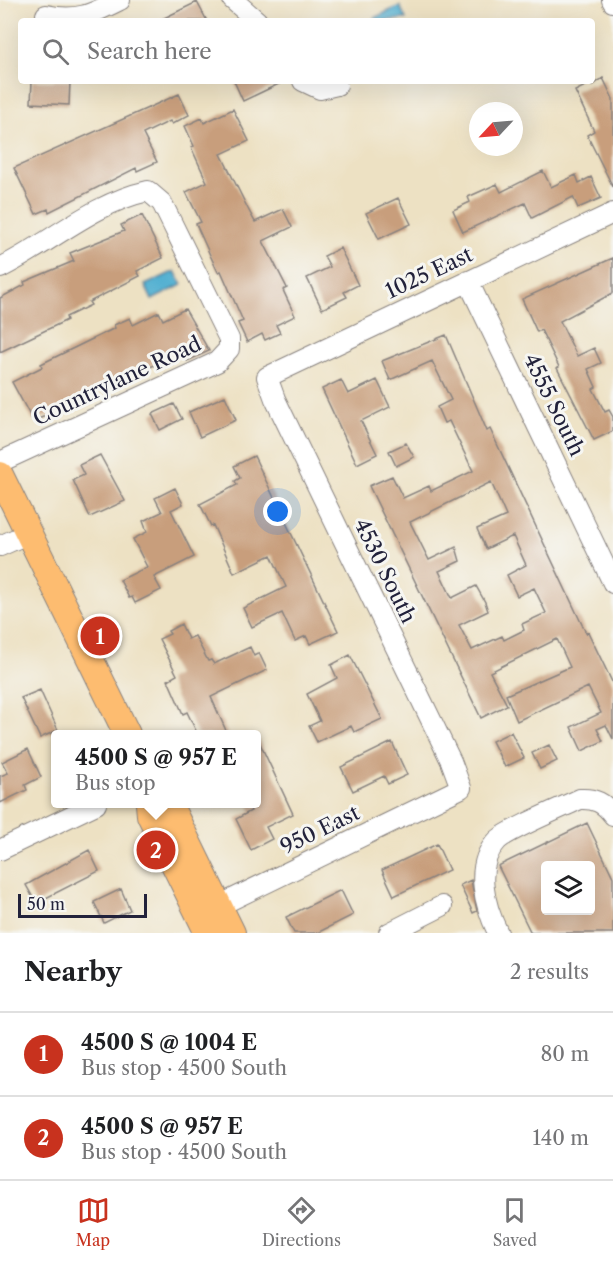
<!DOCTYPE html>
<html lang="en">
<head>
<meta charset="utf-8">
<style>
	:root { --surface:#fff; --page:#f2f2f2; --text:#202124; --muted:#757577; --line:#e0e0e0; --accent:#c8321e }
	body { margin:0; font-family:"Libre Caslon Text",serif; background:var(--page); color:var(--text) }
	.controls { position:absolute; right:18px; bottom:18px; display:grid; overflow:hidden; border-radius:6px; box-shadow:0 6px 24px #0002 }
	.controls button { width:54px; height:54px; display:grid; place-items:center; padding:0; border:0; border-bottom:2px solid var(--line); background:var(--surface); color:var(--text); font:30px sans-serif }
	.compass { position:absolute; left:469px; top:102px; width:54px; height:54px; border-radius:50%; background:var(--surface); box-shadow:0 6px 24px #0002; rotate:244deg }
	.scale { position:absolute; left:18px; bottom:15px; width:129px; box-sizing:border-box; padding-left:6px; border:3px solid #22223b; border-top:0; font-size:16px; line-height:21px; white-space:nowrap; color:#22223b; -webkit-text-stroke:4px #f6f6f2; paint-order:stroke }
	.you { position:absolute; left:278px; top:512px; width:21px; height:21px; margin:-15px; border:4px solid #fff; border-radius:50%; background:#1a73e8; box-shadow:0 0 0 9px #1a73e833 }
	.badge { display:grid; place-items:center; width:39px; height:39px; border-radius:50%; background:var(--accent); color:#fff; font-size:20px; font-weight:700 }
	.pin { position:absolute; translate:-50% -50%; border:3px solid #fff; box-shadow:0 2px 6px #0006 }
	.popup { position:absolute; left:51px; top:730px; width:210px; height:78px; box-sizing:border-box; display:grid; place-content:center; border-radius:6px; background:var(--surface); filter:drop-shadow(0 2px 4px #0005); font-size:20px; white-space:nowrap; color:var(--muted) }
	.popup b { font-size:22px; color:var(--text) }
	.popup::after { content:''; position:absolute; left:50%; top:100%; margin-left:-12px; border:12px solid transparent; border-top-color:var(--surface) }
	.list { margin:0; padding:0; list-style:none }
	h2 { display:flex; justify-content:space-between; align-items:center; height:78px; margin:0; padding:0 24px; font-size:26px }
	h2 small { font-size:20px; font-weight:400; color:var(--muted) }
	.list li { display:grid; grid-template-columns:39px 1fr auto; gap:18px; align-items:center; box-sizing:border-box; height:84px; padding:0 24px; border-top:2px solid var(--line) }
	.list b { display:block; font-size:22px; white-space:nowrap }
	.list p { margin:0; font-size:20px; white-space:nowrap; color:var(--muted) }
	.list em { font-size:20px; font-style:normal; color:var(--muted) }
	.icon { flex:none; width:33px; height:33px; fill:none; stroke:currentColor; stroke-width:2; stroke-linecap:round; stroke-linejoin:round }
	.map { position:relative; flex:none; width:613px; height:933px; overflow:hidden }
	.search { position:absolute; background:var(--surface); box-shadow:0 6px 24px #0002; left:18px; right:18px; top:18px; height:66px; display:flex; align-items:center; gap:15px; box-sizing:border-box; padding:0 21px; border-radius:6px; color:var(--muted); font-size:22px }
	.sheet { height:246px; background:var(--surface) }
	nav { display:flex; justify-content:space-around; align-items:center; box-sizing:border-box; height:84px; border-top:2px solid var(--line); background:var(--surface); font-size:16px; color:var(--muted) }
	nav a { display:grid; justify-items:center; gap:3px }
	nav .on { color:var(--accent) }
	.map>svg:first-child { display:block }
</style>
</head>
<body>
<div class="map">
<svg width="613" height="933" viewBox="0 0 613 933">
	<rect width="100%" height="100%" fill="#f6f6f2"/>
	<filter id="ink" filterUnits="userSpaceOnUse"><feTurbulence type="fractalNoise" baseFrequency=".0167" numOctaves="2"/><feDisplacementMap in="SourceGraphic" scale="12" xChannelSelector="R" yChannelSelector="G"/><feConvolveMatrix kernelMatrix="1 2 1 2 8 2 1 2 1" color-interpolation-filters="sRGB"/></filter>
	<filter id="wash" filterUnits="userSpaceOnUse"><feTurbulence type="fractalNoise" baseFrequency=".008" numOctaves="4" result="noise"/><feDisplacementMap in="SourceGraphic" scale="24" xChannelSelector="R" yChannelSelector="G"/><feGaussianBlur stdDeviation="1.35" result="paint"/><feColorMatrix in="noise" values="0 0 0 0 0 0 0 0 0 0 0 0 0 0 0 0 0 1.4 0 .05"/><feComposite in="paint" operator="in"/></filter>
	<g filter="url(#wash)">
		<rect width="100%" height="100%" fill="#ede1c3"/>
		<!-- water -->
		<path fill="#52b0d1" stroke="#3a6986" stroke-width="1.5" d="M400,6L406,19L375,21L374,18Z
			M175,271L182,285L152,300L145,285Z"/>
		<g id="blocks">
			<!-- building -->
			<path fill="#c89e7b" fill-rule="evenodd" d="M197,2L207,21H158Z
				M603,78L613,99V187L587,135L594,131L575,91L591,83L592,86Z
				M32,81H70L69,105L31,103Z
				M234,81H285L243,101Z
				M179,94L189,115L172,124L170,121L143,134L157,162L137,171L136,168L49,212L48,209L36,214L14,168Z
				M233,109L249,141L221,154L248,209L255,222L283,209L292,227L263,241L287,288L283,290L295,316L276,325L280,333L265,340L262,334L247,342L238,323L243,321L221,271L218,272L210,255L196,224L201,222L186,192L207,182L191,147L194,146L185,126L202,118L204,123Z
				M543,171L551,187L576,175L579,183L591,177L601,198L578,208L573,197L532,218L525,203L463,232L453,210L470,202L468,197L497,184L501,192Z
				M398,198L411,224L379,239L366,213Z
				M142,215L163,258L137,271L140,276L89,302L91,305L66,317L67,320L0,352V298L25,285L24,282L74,261L70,253L124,231L121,225Z
				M340,248L358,285L344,292L347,297L322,309L307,278L330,267L324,256Z
				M613,258V293L560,321L577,356L594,348L601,363L588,369L596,387L593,389L605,412L609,410L613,417V431L594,440L557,368L559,367L541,330L537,332L522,299Z
				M185,309L209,351L187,361L184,355L160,366L158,363L107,390L106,387L77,400L79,403L33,421L12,382L42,367L41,364L115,328L114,325L130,318L133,325L159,312L163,320Z
				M446,335L487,431L490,429L586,633L588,632L613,684V739L606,725L597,729L603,741L582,751L571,727L601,713L588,687L517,721L506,695L570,667L557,639L490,672L507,705L481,718L369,486L392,476L403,498L429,486L431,491L473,471L449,421L444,423L437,407L451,400L432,361L390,380L382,361ZM491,482L506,516L477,529L486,549L513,536L526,565L507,575L517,596L534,588L546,613L522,624L524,630L504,640L502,636L472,650L459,625L488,611L485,602L476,586L452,598L439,571L460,561L456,547L429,560L410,522Z
				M341,380L348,394L377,380L390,407L361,421L377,454L357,464L322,389Z
				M225,396L236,420L200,437L189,412Z
				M174,404L182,419L160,430L152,414Z
				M406,443L414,457L396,466L389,451Z
				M100,455L125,501L90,517L73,480L84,475L79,465Z
				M254,456L338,631L310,644L306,636L295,641L282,613L252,627L243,608L286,587L271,555L234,573L213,525L211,526L200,504L237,485L235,481L240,478L234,466Z
				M175,488L183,504L171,510L194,557L154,577L161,590L135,603L132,597L129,598L120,580L147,567L133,539L147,532L143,521L162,512L155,498Z
				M181,624L188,639L195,636L208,661L211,660L214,664L250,647L254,656L259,653L267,670L211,697L228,735H198L187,712L183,714L168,680L177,675L159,639L170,634L168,631Z
				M350,655L382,719L354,732L351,726L317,742L309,726L320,721L307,694L337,678L331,665Z
				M40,690L58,730L40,738L21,698Z
				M511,732L524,758L505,767L492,741Z
				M256,735L293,814L266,827L272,839L251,850L236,819L251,811L249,806L256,804Z
				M392,742L407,775L388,784L384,776L353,791L341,767Z
				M549,745L557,761L540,769L532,753Z
				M28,749L41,777L25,785L27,790L0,803V776L8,773L2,762Z
				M587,823L613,877V933H531L498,866ZM546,866H591V910H546Z
				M437,844L449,870L394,896L382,870Z
				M89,850L99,871L36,903L26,885Z
				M471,880L477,911L473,913L460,885Z
				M121,889L130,910L104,923L94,902Z
				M341,890L353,915L317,933H294L286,917Z"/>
		</g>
	</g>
	<g filter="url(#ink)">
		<use href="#blocks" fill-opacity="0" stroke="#88827f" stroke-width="1.5"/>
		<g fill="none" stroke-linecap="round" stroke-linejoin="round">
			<defs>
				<path id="minor" d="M233,0L257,21
					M612,0L613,2
					M46,15C77,22 92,14 120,0
					M303,81L320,89L337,85
					M0,268C49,244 93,203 148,191L162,203L229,339V349L217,362L0,462
					M468,281L613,583
					M0,546L29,533
					M0,850L96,804
					M208,911L461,788L451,761L275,399L267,377L613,213
					M389,933L442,906
					M498,933C485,906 473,866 497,841C506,831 563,807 580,799C595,798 604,803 613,815"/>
				<path id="major" d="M0,475L127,734
					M149,804L150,815L208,933
					M169,804L232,933"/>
			</defs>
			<!-- minor casing -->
			<use href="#minor" stroke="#88827f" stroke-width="22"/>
			<!-- major casing -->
			<use href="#major" stroke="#88827f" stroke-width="28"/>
			<!-- minor -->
			<use href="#minor" stroke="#fff" stroke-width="20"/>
			<!-- major -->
			<use href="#major" stroke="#fdbc70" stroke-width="26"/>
		</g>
	</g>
	<g text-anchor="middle" stroke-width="6" stroke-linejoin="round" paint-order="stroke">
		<!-- street labels -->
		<g font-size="21" fill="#22223b" stroke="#f6f6f2">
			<text transform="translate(429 273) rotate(-25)" y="7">1025 East</text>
			<text transform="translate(117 381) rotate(-25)" y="7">Countrylane Road</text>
			<text transform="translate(554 405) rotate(64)" y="7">4555 South</text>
			<text transform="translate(385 571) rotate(64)" y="7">4530 South</text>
			<text transform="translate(320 830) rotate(-26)" y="7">950 East</text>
		</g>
	</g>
</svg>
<div class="controls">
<button><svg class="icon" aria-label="layers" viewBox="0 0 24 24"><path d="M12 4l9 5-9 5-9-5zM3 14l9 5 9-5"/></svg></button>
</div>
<svg class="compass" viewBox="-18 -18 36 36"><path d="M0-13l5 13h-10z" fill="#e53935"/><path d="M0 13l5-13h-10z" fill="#757577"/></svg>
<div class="scale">50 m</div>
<div class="you"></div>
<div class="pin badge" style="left:100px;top:636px">1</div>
<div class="pin badge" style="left:156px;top:850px">2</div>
<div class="popup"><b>4500 S @ 957 E</b>Bus stop</div>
<div class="search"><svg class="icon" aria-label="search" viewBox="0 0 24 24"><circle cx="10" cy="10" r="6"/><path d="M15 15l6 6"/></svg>Search here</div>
</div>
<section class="sheet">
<h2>Nearby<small>2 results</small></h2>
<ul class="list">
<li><span class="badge">1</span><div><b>4500 S @ 1004 E</b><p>Bus stop · 4500 South</p></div><em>80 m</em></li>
<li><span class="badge">2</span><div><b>4500 S @ 957 E</b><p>Bus stop · 4500 South</p></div><em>140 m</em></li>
</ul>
</section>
<nav>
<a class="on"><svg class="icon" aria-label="map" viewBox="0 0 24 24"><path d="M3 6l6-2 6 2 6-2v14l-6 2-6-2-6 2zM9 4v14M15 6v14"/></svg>Map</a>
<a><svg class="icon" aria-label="directions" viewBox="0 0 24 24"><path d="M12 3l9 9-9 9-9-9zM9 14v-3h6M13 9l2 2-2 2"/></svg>Directions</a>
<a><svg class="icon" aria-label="saved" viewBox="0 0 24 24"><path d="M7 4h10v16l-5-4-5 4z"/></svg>Saved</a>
</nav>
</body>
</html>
